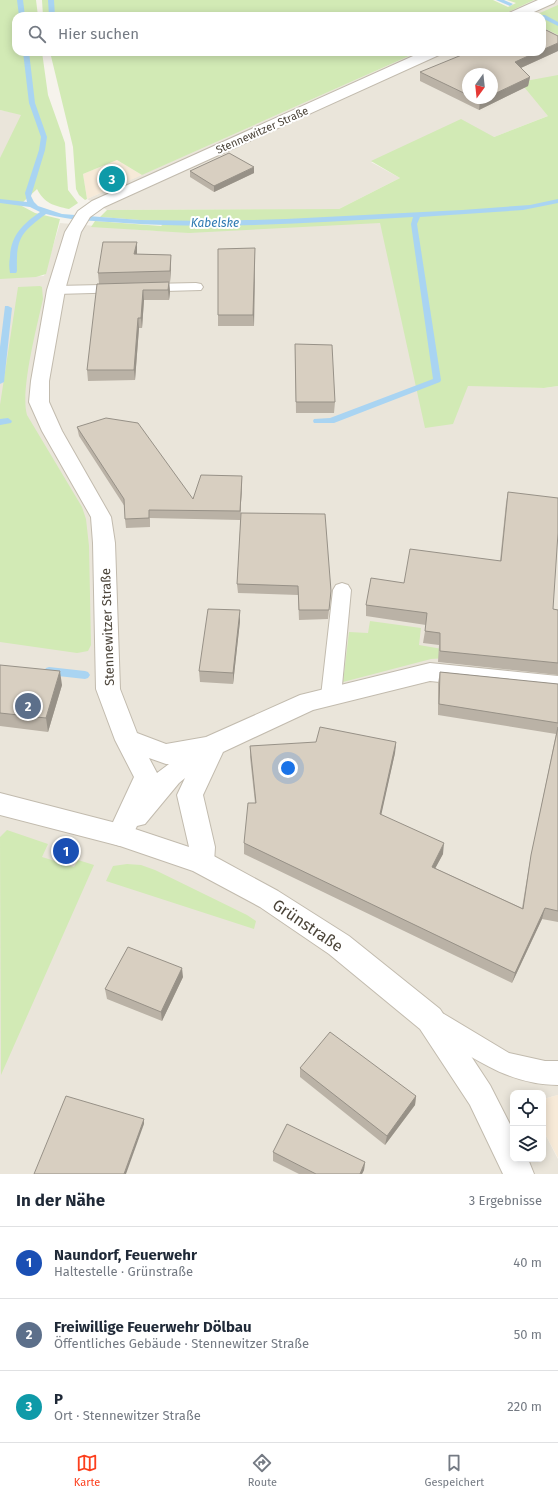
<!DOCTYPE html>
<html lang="de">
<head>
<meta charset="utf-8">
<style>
	:root { --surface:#fff; --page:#f2f2f3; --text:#1f2937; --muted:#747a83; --line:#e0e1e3; --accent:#fc3f1d }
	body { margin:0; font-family:"Fira Sans",sans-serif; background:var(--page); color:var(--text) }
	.controls { position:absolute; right:12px; bottom:12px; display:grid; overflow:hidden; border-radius:8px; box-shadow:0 2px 10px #0003 }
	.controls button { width:36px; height:36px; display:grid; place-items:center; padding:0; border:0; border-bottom:1px solid var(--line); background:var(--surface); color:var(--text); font:20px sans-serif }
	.compass { position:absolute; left:462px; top:68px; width:36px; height:36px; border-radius:50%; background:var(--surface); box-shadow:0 2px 10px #0003; rotate:195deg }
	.you { position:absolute; left:288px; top:768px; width:14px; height:14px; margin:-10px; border:3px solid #fff; border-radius:50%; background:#1a73e8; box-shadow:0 0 0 6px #1a73e833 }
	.badge { display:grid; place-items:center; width:26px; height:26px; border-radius:50%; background:var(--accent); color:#fff; font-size:13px; font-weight:700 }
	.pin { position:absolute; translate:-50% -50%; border:2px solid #fff; box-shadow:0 1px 4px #0006 }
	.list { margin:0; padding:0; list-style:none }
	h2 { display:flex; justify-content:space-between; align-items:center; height:52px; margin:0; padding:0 16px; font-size:17px }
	h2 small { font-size:13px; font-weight:400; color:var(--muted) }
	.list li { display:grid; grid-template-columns:26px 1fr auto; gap:12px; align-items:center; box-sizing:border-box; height:72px; padding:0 16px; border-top:1px solid var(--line) }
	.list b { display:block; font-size:15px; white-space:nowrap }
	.list p { margin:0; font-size:13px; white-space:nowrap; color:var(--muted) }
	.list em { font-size:13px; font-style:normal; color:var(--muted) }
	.icon { flex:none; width:22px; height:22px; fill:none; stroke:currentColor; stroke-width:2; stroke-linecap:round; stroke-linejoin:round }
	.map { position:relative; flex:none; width:558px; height:1174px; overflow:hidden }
	.search { position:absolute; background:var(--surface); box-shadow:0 2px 10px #0003; left:12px; right:12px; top:12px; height:44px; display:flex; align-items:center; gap:10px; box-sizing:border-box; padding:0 14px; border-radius:12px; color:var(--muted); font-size:15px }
	.sheet { height:268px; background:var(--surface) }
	nav { display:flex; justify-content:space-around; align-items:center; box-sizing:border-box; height:56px; border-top:1px solid var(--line); background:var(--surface); font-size:11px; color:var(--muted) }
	nav a { display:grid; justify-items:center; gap:2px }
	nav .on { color:var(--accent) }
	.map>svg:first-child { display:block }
</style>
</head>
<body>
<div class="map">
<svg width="558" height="1174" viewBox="0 0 558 1174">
	<rect width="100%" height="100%" fill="#f6f3ec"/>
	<!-- residential -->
	<path fill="#eae5da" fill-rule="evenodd" d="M534,0H558V112L494,137L371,162L400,178L339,209L107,210L87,199L418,52H542V16H500ZM468,74H492V98H468Z
		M0,110L32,116L0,276Z
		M409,221L472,385L544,388L558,386V1095L543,1099V1093H513V1159H543V1130L558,1159V1174H0V278L44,276L60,223L155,231Z"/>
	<!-- commercial -->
	<path fill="#f7ead8" d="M117,160L142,175L87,199L83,174Z
		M558,1095V1158L543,1130V1099Z"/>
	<!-- green -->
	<path fill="#d2eab5" d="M0,0H36L38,16H16V52H42L48,95L65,143L68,190L78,203L69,209C54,206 44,203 37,189L20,205L35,213L60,219L46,274L36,277L0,279V158L21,115L0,110Z
		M42,0H493L508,7L516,3L507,0H534L500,16H43Z
		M558,5V35L542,27V16H533Z
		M50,52H418L142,175L117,160L83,174L87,199L85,200L79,195L76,189L73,147Z
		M558,75V386L544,388L468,386L453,424L425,428L380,223L189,233L91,227L95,221L161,226L166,222L100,217L107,210L339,209L400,178L371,161L461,119L494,137L548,116L520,82Z
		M40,286L42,287L43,299C37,326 20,391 27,415L82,507L86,519L89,546L91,645L88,651L77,653L0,642V405L18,287Z
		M370,621L421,628L419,645L448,650L447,658L431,659L343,682L349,632L368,633Z
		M7,830L48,844L42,857L74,867L78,860L94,865L1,1075L0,837Z
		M127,864L141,865L155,870L247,915L256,921L254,929L106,881L113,866Z"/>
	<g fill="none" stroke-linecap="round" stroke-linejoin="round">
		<!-- stream -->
		<path fill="#a9d4f2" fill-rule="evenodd" d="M17,0H23L25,16H19Z
			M48,0H54L55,16H49Z
			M496,0H504L513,4L510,6Z
			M541,15H545L558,22V26L542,18V16H540Z
			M23,52H29L35,103L47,137L45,150L31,196L34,202L38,206L62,214L140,220L213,221L286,219L462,210L530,205L558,199V203L523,210L420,217L417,224L441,380L440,382L334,423H314L313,421L314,419L330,418L433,379L411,224L413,217C317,222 220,230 124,223C98,221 71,221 46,214C20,233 16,239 17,271L16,273H10C9,268 9,262 10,257C11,235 23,224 40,212L30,207L0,203V199L27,202L25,193L39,150L41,137L29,103Z
			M5,306H8L12,308L4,382L0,384V347Z
			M8,418L12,421L11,423L0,425V419Z
			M49,667L85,671L88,672L90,675L88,678L85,679L49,675L46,674L44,671L46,668Z"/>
		<defs>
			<path id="service" d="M196,283L201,284L203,287L201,290L56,294L51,293L49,290L51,287L56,286Z
				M342,583L348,585L351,590L341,696L338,701L331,704L324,701L321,696L333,590L336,585Z
				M436,1011L444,1014L509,1053L545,1061H558V1085C507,1085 469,1055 428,1030L424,1022L428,1014Z"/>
			<path id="minor" d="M538,0H556L554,3L525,16H507L509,13Z
				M422,52H441L439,55L104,207L90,217L81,232L65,290L49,381V402L62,431L111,517L115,543L120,689L137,733L166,744L206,737L300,695L430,663L558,676V694L430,681L313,710L223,752L203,795L215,847L214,862L210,870L201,873L192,870L188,862L189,847L177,795L185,778L179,783L145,824L137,826L129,843L120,846L111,843L107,835L134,777L115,740L96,689L93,543L91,517L42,431L29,402L31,381L47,290L65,232L78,211L92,201ZM149,758L166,764H169L157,773Z"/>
			<path id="tertiary" d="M0,793L120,824L210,854L278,891L349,936L440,1009L490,1085L513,1130V1159H528L534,1174H503L470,1105L420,1029L329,954L260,907L193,871L120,846L0,815Z"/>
		</defs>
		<!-- service casing -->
		<use href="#service" stroke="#c2bbae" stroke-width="2"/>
		<!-- minor casing -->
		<use href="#minor" stroke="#c2bbae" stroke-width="2"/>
		<!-- tertiary casing -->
		<use href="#tertiary" stroke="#c2bbae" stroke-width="2"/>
		<!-- service -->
		<use href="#service" fill="#fff" fill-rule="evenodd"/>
		<!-- minor -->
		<use href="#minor" fill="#fff" fill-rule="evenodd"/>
		<!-- tertiary -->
		<use href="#tertiary" fill="#fff" fill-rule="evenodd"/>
	</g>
	<!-- wall -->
	<path fill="#bab2a6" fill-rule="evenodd" d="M558,51L521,68L530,77L528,86L479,110L420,81V72ZM468,74L492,98H468Z
		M190,171L254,173L214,192L190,177Z
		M255,248L254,326H218V315Z
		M137,253V254L171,255V266L170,282H169L170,292L169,300H144L142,328H139L135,380L88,381L87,370L99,284L98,273Z
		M295,344L335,402L334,413H296Z
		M77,427L193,499L242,476V485L240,520L150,518V527L126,528L125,519V507L79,436Z
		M508,492L553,609L558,610V675L438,662L439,645L423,643L426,625L366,616V605L404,583L500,561L506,503Z
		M241,513L331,591L328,619L299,620L298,595L238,593L237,584Z
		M240,621L233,684L200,682L199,671Z
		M0,665L62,685L48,732L0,726Z
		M440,672L558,684V922L542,919L512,983L244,854V843L255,803L250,757V746L396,742L395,753L381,814L443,854L435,868L522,908L529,866L556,734L438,715V683Z
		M183,977L162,1021L107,999L105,989Z
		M300,1068L416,1096L415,1105L385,1145L300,1077Z
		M273,1152L365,1162L364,1170L362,1174H299L273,1161Z"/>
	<!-- shaded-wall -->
	<path fill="#979187" d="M558,43V51L514,71L515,62L537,52H542V50Z
		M530,77L528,86L479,110L480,101L486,98H492V95Z
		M254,167V173L214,192V186Z
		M137,242V253L135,265L134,254Z
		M255,248V259L254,326L253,315Z
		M171,255V266L170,282V271Z
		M169,282L170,292L169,300L168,290Z
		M143,290L144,300L142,328L141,318Z
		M138,318L139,328L135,380L134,370Z
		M242,476V485L240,520V511Z
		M240,610V621L233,684V673Z
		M60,671L62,685L48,732L46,718Z
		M396,742L395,753L379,825L380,814Z
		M444,843L443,854L430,878L432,867Z
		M545,908L542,919L512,983L515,973Z
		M182,968L183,977L162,1021L161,1012Z
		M416,1096L415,1105L385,1145L387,1136Z
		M144,1119V1124L126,1174H124Z
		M365,1162L364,1170L362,1174H360Z"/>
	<!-- building -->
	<path fill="#d8cfc1" stroke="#979187" d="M542,28L558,36V43L542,50Z
		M469,52H537L515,62L530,77L492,95V74H468V95L420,72Z
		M473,98H486L480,101Z
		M229,153L254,167L214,186L190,171Z
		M103,242H137L134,254L171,255L170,271L98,273Z
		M255,248L253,315H218V249Z
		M169,282L168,290H143L141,318H138L134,370H87L97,284Z
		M295,344L332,345L335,402H296Z
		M106,418L138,423L193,499L201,475L242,476L240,511L149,510V518L125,519L124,499L77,427Z
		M508,492L558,498V533L553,609L558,610V663L440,651V633L425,631L427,613L366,605L371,578L404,583L410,549L501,561Z
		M241,513L325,514L331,591L329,610H299L298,586L237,584Z
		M208,609L240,610L233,673L199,671Z
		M0,665L60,671L46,718L0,713Z
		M440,672L558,684V723L439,704Z
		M320,727L396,742L380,814L444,843L432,867L523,909L531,855L558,727V911L545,908L515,973L244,843L248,803H256L250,746L316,742Z
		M128,947L182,968L161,1012L105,989Z
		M330,1032L416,1096L387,1136L300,1068Z
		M66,1096L144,1119L124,1174H34Z
		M287,1124L365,1162L360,1174H316L273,1152Z"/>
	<g text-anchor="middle" stroke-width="4" stroke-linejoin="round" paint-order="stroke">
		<!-- far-street labels -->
		<g font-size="11" fill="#4b4439" stroke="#fff">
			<text transform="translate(262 130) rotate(-24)" y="4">Stennewitzer Straße</text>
		</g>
		<!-- far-water labels -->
		<g font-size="12" font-style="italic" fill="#2e7ab2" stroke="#fff">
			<text x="215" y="227">Kabelske</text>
		</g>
		<!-- street labels -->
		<g font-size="13" fill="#4b4439" stroke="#fff">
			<text transform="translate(107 627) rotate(-92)" y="5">Stennewitzer Straße</text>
		</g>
		<!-- near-street labels -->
		<g font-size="16" fill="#4b4439" stroke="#fff">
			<text transform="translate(308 925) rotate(34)" y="6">Grünstraße</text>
		</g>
	</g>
</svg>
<div class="controls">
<button><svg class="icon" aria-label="locate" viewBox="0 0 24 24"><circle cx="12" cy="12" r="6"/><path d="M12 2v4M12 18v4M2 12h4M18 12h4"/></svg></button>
<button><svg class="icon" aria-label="layers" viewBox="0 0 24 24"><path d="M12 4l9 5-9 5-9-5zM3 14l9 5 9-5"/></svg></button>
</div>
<svg class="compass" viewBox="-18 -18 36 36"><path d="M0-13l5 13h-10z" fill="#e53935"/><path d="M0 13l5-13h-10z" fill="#747a83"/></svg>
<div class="you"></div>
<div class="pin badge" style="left:66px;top:851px;background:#1a4fb4">1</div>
<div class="pin badge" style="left:28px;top:706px;background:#5c6f8a">2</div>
<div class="pin badge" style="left:112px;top:179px;background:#0f9aa8">3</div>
<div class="search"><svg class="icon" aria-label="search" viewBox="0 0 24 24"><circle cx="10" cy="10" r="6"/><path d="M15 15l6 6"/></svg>Hier suchen</div>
</div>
<section class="sheet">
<h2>In der Nähe<small>3 Ergebnisse</small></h2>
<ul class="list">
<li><span class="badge" style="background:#1a4fb4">1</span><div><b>Naundorf, Feuerwehr</b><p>Haltestelle · Grünstraße</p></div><em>40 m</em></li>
<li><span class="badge" style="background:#5c6f8a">2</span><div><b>Freiwillige Feuerwehr Dölbau</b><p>Öffentliches Gebäude · Stennewitzer Straße</p></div><em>50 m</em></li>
<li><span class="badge" style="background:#0f9aa8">3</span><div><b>P</b><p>Ort · Stennewitzer Straße</p></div><em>220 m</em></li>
</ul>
</section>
<nav>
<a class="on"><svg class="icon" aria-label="map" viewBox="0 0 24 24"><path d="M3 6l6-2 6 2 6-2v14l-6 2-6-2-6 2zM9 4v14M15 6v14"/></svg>Karte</a>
<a><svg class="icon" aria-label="directions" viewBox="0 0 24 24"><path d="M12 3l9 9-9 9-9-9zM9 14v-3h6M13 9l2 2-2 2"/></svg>Route</a>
<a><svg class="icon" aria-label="saved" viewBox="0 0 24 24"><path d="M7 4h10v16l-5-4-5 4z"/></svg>Gespeichert</a>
</nav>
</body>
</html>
